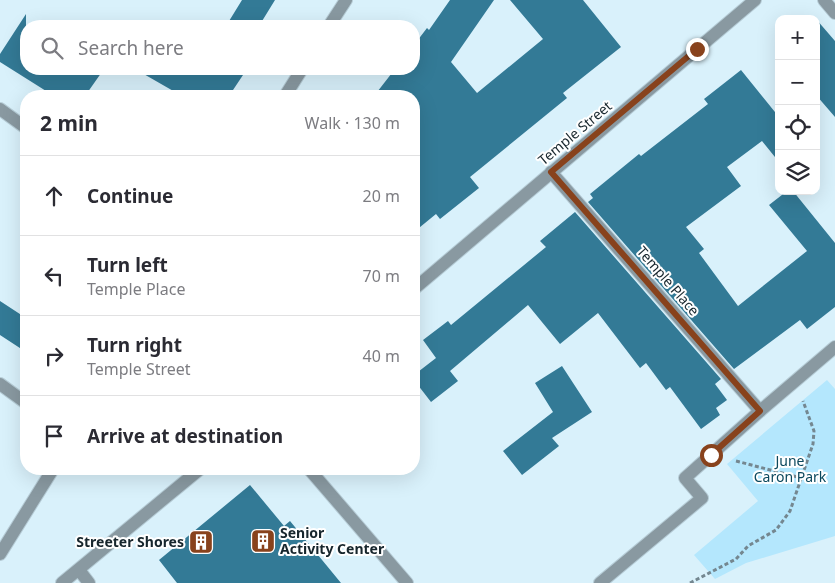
<!DOCTYPE html>
<html lang="en">
<head>
<meta charset="utf-8">
<style>
	:root { --surface:#fff; --page:#f2f2f3; --text:#2b2b33; --muted:#7c7c81; --line:#e1e1e2 }
	body { margin:0; font-family:"Noto Sans",sans-serif; background:var(--page); color:var(--text) }
	.controls { position:absolute; right:15px; top:15px; display:grid; overflow:hidden; border-radius:10px; box-shadow:0 5px 20px #0002 }
	.controls button { width:45px; height:45px; display:grid; place-items:center; padding:0; border:0; border-bottom:1px solid var(--line); background:var(--surface); color:var(--text); font:25px sans-serif }
	.stop { position:absolute; width:15px; height:15px; margin:-11px; border:4px solid #88421c; border-radius:50%; background:#fff }
	.stop.end { background:#88421c; border-color:#fff; box-shadow:0 1px 5px #0008 }
	.list { margin:0; padding:0; list-style:none }
	h2 { display:flex; justify-content:space-between; align-items:center; height:65px; margin:0; padding:0 20px; font-size:21px }
	h2 small { font-size:16px; font-weight:400; color:var(--muted) }
	.list li { display:grid; grid-template-columns:32px 1fr auto; gap:15px; align-items:center; box-sizing:border-box; height:80px; padding:0 20px; border-top:1px solid var(--line) }
	.list b { display:block; font-size:19px; white-space:nowrap }
	.list p { margin:0; font-size:16px; white-space:nowrap; color:var(--muted) }
	.list em { font-size:16px; font-style:normal; color:var(--muted) }
	.icon { flex:none; width:28px; height:28px; fill:none; stroke:currentColor; stroke-width:2; stroke-linecap:round; stroke-linejoin:round }
	.map { position:relative; flex:none; width:835px; height:583px; overflow:hidden }
	.search { position:absolute; background:var(--surface); box-shadow:0 5px 20px #0002; left:20px; top:20px; width:400px; height:55px; display:flex; align-items:center; gap:12px; box-sizing:border-box; padding:0 18px; border-radius:20px; color:var(--muted); font-size:19px }
	.panel { position:absolute; background:var(--surface); box-shadow:0 5px 20px #0002; left:20px; top:90px; width:400px; height:385px; border-radius:20px }
	.map>svg:first-child { display:block }
</style>
</head>
<body>
<div class="map">
<svg width="835" height="583" viewBox="0 0 835 583">
	<rect width="100%" height="100%" fill="#d9f1fb"/>
	<!-- green -->
	<path fill="#b4e7fd" d="M827,380L835,389V536L746,563L715,579L694,555L758,501L727,464Z"/>
	<!-- building -->
	<path fill="#337a96" d="M242,0H275L259,26H226Z
		M450,0H494L451,62L477,93L543,39L510,0H583L621,47L563,93L567,98L470,177L479,188L440,219L436,214L414,232V96H374L395,69H414V45L427,28L429,30Z
		M26,14V69H104L85,96H54L0,62V54Z
		M816,19L835,41V117L816,95Z
		M135,69H247L229,96H182Z
		M741,70L779,117V162L762,141L727,167L741,186L686,227L704,249L699,253L738,306L807,251L769,205L787,191H793L835,243V307L807,329L800,320L734,369L588,202L593,198L590,194L639,154L641,156L708,104L704,99Z
		M575,212L721,379L715,384L727,400L716,408L720,415L701,429L670,387L666,390L646,363L640,368L598,313L560,344L528,305L450,371L458,381L431,402L414,380V375L436,358L423,340L448,321L451,325L546,247L540,241Z
		M0,301L26,318V352L0,335Z
		M562,366L592,412L552,438L559,446L522,475L503,451L553,412L535,383Z
		M250,485L284,526L290,521L341,583H177L159,560Z"/>
	<g fill="none" stroke-linecap="round" stroke-linejoin="round">
		<defs>
			<path id="service" d="M824,0L835,13
				M309,469L407,583
				M79,570L89,583
				M600,583L702,498L685,478L760,411"/>
			<path id="minor" d="M329,26L346,0
				M285,96L302,69
				M0,109L26,128
				M551,172L760,411L835,347
				M414,289L755,0
				M0,384L26,403
				M0,554L53,469
				M62,583L200,469"/>
		</defs>
		<!-- service casing -->
		<use href="#service" stroke="#b6ccd6" stroke-width="14"/>
		<!-- minor casing -->
		<use href="#minor" stroke="#b6ccd6" stroke-width="14"/>
		<!-- path -->
		<path stroke="#748790" stroke-width="3" stroke-dasharray="4 2.5" stroke-linecap="butt" d="M736,461L801,478
			M690,583L736,559L748,546L776,530L790,511L813,444L814,431L803,401"/>
		<!-- service -->
		<use href="#service" stroke="#8999a1" stroke-width="12"/>
		<!-- minor -->
		<use href="#minor" stroke="#8999a1" stroke-width="12"/>
	</g>
	<g fill="none" stroke-linecap="round" stroke-linejoin="round">
		<!-- route -->
		<path stroke="#88421c" stroke-width="6" d="M697,49L551,172L760,411L711,455"/>
	</g>
	<!-- icons -->
	<defs>
		<symbol id="building-square" viewBox="-11 -11 22 22"><rect x="-9" y="-9" width="18" height="18" rx="4" fill="#88421c" stroke="#fff"/><path d="M-4-6H4V6H1V3H-1V6H-4ZM-2.5-4.3h1.7v1.8h-1.7ZM.8-4.3h1.7v1.8H.8ZM-2.5-1h1.7V.8h-1.7ZM.8-1h1.7V.8H.8Z" fill="#fff"/></symbol>
	</defs>
	<g fill-rule="evenodd">
		<use href="#building-square" x="249" y="527" width="28" height="28"/>
		<use href="#building-square" x="187" y="528" width="28" height="28"/>
	</g>
	<g text-anchor="middle" stroke-width="4" stroke-linejoin="round" paint-order="stroke">
		<!-- street labels -->
		<g font-size="14" fill="#17262d" stroke="#fff">
			<text transform="translate(575 133) rotate(-40)" y="5">Temple Street</text>
			<text transform="translate(668 281) rotate(49)" y="5">Temple Place</text>
		</g>
		<!-- park labels -->
		<g font-size="14" fill="#0b485d" stroke="#fff">
			<text x="790" y="466">June<tspan x="790" dy="16">Caron Park</tspan></text>
		</g>
		<!-- poi labels -->
		<g font-size="14" font-weight="bold" fill="#17262d" stroke="#fff" text-anchor="start">
			<text x="280" y="538">Senior<tspan x="280" dy="16">Activity Center</tspan></text>
			<text x="184" y="547" text-anchor="end">Streeter Shores</text>
		</g>
	</g>
</svg>
<div class="controls">
<button>+</button>
<button>−</button>
<button><svg class="icon" aria-label="locate" viewBox="0 0 24 24"><circle cx="12" cy="12" r="6"/><path d="M12 2v4M12 18v4M2 12h4M18 12h4"/></svg></button>
<button><svg class="icon" aria-label="layers" viewBox="0 0 24 24"><path d="M12 4l9 5-9 5-9-5zM3 14l9 5 9-5"/></svg></button>
</div>
<div class="stop" style="left:711px;top:455px"></div>
<div class="stop end" style="left:697px;top:49px"></div>
<div class="search"><svg class="icon" aria-label="search" viewBox="0 0 24 24"><circle cx="10" cy="10" r="6"/><path d="M15 15l6 6"/></svg>Search here</div>
<section class="panel">
<h2>2 min<small>Walk · 130 m</small></h2>
<ul class="list">
<li><svg class="icon" aria-label="ahead" viewBox="0 0 24 24"><path d="M12 20V5M6 11l6-6 6 6"/></svg><div><b>Continue</b></div><em>20 m</em></li>
<li><svg class="icon" aria-label="left" viewBox="0 0 24 24"><path d="M17 20v-9H6M10 6l-5 5 5 5"/></svg><div><b>Turn left</b><p>Temple Place</p></div><em>70 m</em></li>
<li><svg class="icon" aria-label="right" viewBox="0 0 24 24"><path d="M7 20v-9h11M14 6l5 5-5 5"/></svg><div><b>Turn right</b><p>Temple Street</p></div><em>40 m</em></li>
<li><svg class="icon" aria-label="arrive" viewBox="0 0 24 24"><path d="M6 21V4h12l-3 4 3 4H6"/></svg><div><b>Arrive at destination</b></div></li>
</ul>
</section>
</div>
</body>
</html>
